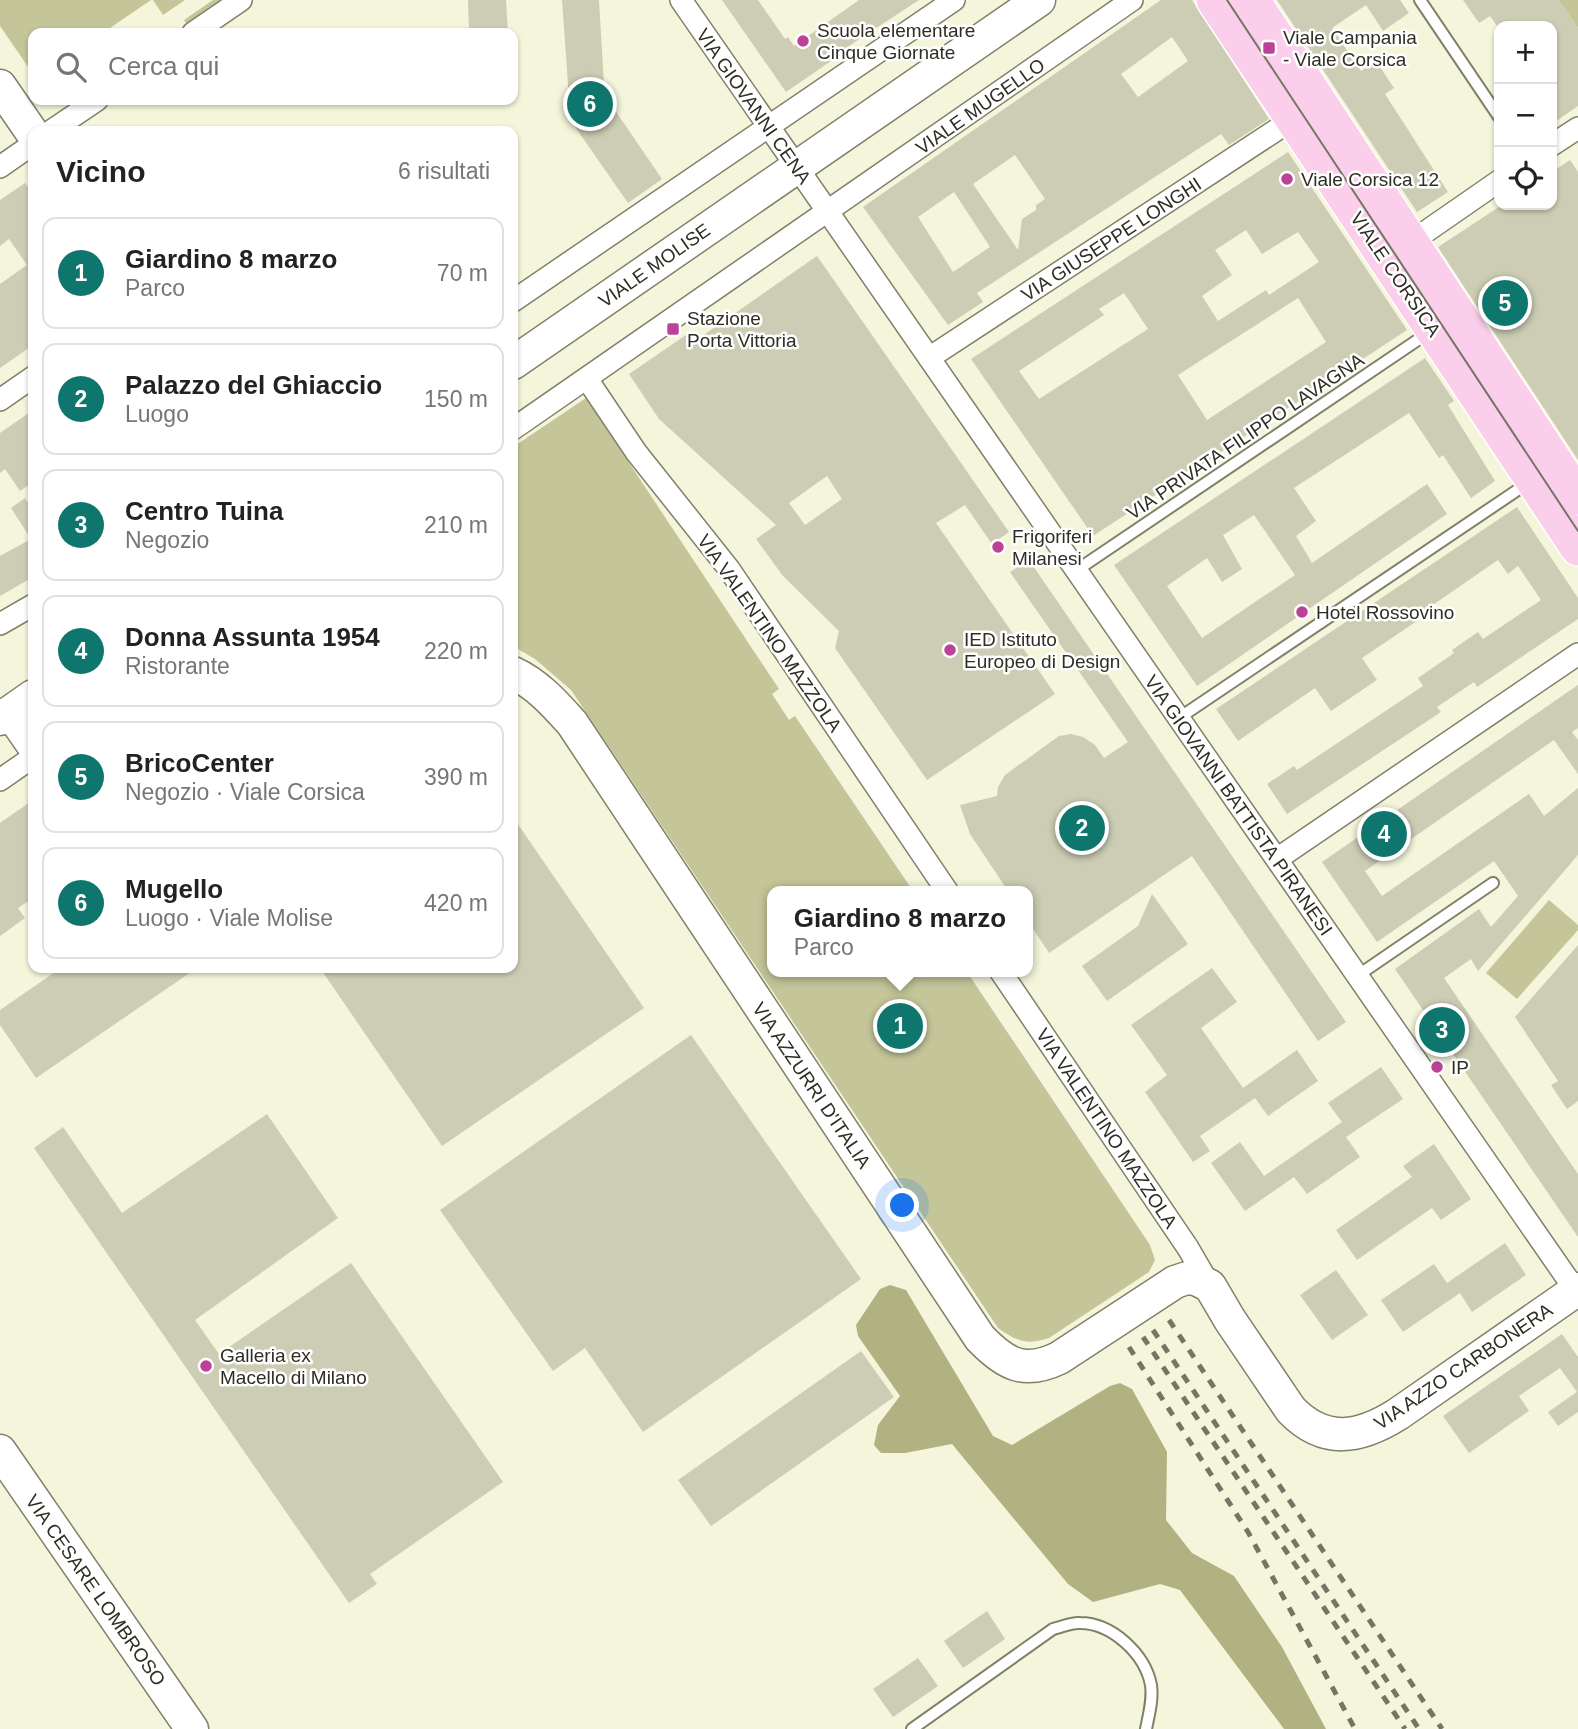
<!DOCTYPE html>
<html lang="it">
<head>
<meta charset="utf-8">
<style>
	:root { --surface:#fff; --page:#f6f6f6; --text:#222; --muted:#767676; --line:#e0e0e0; --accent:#0f766e }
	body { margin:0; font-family:Arial,sans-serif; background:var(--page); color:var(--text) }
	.controls { position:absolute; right:21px; top:21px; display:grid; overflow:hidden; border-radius:14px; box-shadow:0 2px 5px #0004 }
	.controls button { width:63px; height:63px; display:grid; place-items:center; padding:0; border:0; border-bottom:2px solid var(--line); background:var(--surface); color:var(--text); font:35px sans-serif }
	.you { position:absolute; left:903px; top:1206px; width:24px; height:24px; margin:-18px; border:5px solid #fff; border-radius:50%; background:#1a73e8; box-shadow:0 0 0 10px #1a73e833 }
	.badge { display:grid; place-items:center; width:46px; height:46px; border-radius:50%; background:var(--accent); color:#fff; font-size:23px; font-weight:700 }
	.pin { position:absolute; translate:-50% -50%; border:4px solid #fff; box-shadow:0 2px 7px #0006 }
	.popup { position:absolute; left:767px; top:886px; width:266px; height:91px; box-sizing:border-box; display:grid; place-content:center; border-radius:14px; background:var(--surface); filter:drop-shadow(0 2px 5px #0005); font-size:23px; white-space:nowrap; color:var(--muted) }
	.popup b { font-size:26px; color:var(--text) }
	.popup::after { content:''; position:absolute; left:50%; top:100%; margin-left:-14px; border:14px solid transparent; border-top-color:var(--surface) }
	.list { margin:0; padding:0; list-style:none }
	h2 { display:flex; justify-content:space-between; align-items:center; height:91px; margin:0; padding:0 28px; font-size:30px }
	h2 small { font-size:23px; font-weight:400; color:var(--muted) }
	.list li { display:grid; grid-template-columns:46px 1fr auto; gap:21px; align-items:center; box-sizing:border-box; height:112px; margin:0 14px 14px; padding:0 14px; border:2px solid var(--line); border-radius:14px }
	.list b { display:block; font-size:26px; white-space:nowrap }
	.list p { margin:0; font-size:23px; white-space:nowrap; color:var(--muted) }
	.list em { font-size:23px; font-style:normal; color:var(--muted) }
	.icon { flex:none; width:38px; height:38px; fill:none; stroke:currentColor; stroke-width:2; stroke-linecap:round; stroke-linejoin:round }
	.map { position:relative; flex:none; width:1578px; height:1729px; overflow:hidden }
	.search { position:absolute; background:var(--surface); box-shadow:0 2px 5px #0004; left:28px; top:28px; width:490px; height:77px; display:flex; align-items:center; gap:18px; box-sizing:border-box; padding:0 24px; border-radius:14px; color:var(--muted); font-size:26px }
	.panel { position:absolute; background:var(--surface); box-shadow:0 2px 5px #0004; left:28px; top:126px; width:490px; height:847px; border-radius:14px }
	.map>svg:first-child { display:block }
</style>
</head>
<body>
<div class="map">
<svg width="1578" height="1729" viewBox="0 0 1578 1729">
	<rect width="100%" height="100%" fill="#f4f5db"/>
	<!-- green -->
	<path fill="#c4c699" d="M0,0H151L107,30L109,33H33V74L0,26Z
		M153,0H185L163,15Z
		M213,0H226L188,26L184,20Z
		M1558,0H1578V28Z
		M586,398L779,689L772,694L789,720L795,716L913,891H772V972H967L1150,1245L1155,1260L1149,1272L1049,1338C1026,1345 1018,1342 998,1328L571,690L535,659L513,646V447Z
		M1549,900L1578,925V930L1517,999L1486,973Z"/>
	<!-- forest -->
	<path fill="#b0b281" d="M890,1285L906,1290L993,1436L1012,1445L1110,1386L1120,1383L1132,1389L1167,1452L1166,1520L1192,1553L1234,1576L1282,1647L1326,1729H1284L1180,1590L1160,1584L1093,1602L1068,1584L952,1444L905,1453H881L874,1445L878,1425L900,1396L858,1336L856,1325L880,1289Z"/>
	<!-- building -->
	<path fill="#cccdb4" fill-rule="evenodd" d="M468,0H506L508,33H469Z
		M562,0H599L604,85L608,100L662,179L628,203L571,121L576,118L569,98Z
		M722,0H758L785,39L788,37L794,46L859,0H919L829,59L831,61L786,92Z
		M1161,0H1192L1269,119L1229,145L1221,134L977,293L983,302L948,325L863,207ZM1172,37L1188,61L1138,97L1121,74ZM1015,155L1045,199L1036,205V210L1022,219L1018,250L973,184ZM954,192L990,247L953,272L918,217Z
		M1277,0H1400L1409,13L1383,31L1366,5L1332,28L1361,71L1376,61L1394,88L1385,94L1448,192L1417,212Z
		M1463,0H1558L1578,28V106L1552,124V26H1497L1490,16L1479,23Z
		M1288,152L1407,330L1093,536L971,359ZM1246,230L1262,254L1298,232L1319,262L1269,295L1266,290L1218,321L1202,296L1232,275L1215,250ZM1124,293L1148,329L1039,399L1019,371L1104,315L1099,309ZM1298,298L1326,342L1207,420L1178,375Z
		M1570,160L1578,172V460L1438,247L1502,205H1552V172Z
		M25,183L33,195V345L0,368V284L27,265L9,239L0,246V200Z
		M817,256L1009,532L992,544L965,505L936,523L1055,694L927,780L835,648L839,631L783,576L756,539L776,525L659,419L629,374L686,335L692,343ZM827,476L842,499L805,525L789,503Z
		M1425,358L1454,401L1448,405L1495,481L1471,498L1443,455L1439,458L1409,413L1294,488L1316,521L1296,536L1312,563L1427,484L1447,514L1197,686L1114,565ZM1254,515L1295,575L1202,638L1167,586L1207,558L1222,582L1242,569L1223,535Z
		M33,410V482L20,491L5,469L0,473V433Z
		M25,498L33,511V577L0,596V556L31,539L11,508Z
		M1517,507L1578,598V619L1477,687L1474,682L1437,707L1441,712L1287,814L1267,784L1294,766L1297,770L1423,686L1418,678L1454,653L1452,650L1478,632L1483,639L1541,600L1518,566L1508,574L1498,560L1424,611L1426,615L1362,658L1377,680L1331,711L1315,688L1238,741L1216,709Z
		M1029,560L1346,1022L1318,1041L1192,856L1049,953L1028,921V891H1008L970,834L960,805L997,796L998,787L1005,775L1059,736L1071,734L1083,737L1095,745L1104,758L1128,742L1010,572Z
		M1578,685V728L1572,732L1578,740V774L1554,740L1365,871L1382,896L1529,794L1544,816L1578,788V855L1478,971L1471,959L1444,978L1578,1174V1237L1395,969L1479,909L1491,927L1518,896L1494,861L1377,942L1322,862Z
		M33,800V898L18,908L25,918L0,936V823Z
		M513,817L644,1008L442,1146L320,968H513Z
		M1152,894L1188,944L1107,1001L1082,966L1138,926Z
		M1578,945V1101L1567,1109L1551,1085L1558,1081L1515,1017Z
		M61,968H197L36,1078L0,1025V1010Z
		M1212,968L1237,1002L1201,1028L1243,1088L1297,1050L1318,1081L1268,1116L1255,1098L1200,1136L1210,1151L1193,1162L1145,1092L1167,1075L1131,1025Z
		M691,1035L861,1279L643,1432L585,1348L553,1371L440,1210Z
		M1381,1067L1403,1099L1346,1137L1360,1157L1307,1194L1294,1177L1245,1211L1211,1163L1240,1142L1264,1176L1342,1122L1328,1103Z
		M267,1114L338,1218L195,1320L219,1354L351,1263L503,1482L370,1574L377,1584L349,1603L34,1148L63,1127L122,1213Z
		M1434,1144L1471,1199L1441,1220L1432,1208L1357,1260L1336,1230L1412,1177L1403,1166Z
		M1505,1243L1526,1275L1472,1312L1460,1293L1403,1332L1381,1300L1434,1264L1447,1283Z
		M1336,1270L1368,1315L1332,1340L1300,1295Z
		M1562,1334L1578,1357V1412L1558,1426L1548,1412L1577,1392L1560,1368L1519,1396L1529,1411L1469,1453L1443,1416Z
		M861,1351L894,1397L711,1526L678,1480Z
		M987,1611L1005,1639L963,1668L944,1641Z
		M918,1658L938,1686L893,1717L873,1689Z"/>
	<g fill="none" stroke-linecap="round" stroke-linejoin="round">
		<defs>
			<path id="lane" d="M1420,0L1499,117
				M1077,570L1428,333
				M1179,718L1528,483
				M1357,976L1493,883
				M912,1729L1053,1629C1062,1627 1072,1622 1080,1623C1112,1623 1145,1654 1151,1685C1153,1700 1149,1714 1146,1729"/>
			<path id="street" d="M681,0L1578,1294
				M193,33L241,0
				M51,131L97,100
				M1552,145L1578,128
				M0,167L33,144
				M1411,242L1499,181
				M513,301L954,0
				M929,358L1293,119
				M587,379L636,452L729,569L947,891
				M0,400L33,377
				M513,429L1132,0
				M0,624L33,605
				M0,780L33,757
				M1277,859L1578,654
				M1001,972L1188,1248L1210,1286"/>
			<path id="secondary" d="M0,86L33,134
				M513,363L1039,0
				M513,673C537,684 554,703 572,723L980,1338C1005,1364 1024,1375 1059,1358L1175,1282L1187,1278L1196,1279L1210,1286L1230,1320L1291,1410C1325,1445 1360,1438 1398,1414L1578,1289
				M10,712L33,745
				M0,719L33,696
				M0,1451L192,1729"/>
			<path id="primary" d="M1214,0L1578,548
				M1252,0L1578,497"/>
		</defs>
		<!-- lane casing -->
		<use href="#lane" stroke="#80816a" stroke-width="14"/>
		<!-- street casing -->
		<use href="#street" stroke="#80816a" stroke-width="24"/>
		<!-- secondary casing -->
		<use href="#secondary" stroke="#80816a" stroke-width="35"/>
		<!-- primary casing -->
		<use href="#primary" stroke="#fff" stroke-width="38"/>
		<!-- lane -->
		<use href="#lane" stroke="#fff" stroke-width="10"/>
		<!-- street -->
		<use href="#street" stroke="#fff" stroke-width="21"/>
		<!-- secondary -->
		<use href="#secondary" stroke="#fff" stroke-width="32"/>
		<!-- primary -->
		<use href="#primary" stroke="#fbcfeb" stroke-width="35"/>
		<!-- tram -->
		<path stroke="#757566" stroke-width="2" d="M1227,0L1578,531"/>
		<!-- rail -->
		<path stroke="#757566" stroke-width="5" stroke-dasharray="9 9" stroke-linecap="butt" d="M1169,1320L1442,1729
			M1153,1330L1419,1729
			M1143,1337L1405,1729
			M1129,1347L1248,1532L1355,1729"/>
	</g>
	<!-- markers -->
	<g fill="#bb4397" stroke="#fff" stroke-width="2.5">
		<circle cx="803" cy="41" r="7"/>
		<rect x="1262" y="41" width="14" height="14" rx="3.5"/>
		<circle cx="1287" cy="179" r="7"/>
		<rect x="666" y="322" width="14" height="14" rx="3.5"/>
		<circle cx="998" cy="547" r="7"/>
		<circle cx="1302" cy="612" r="7"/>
		<circle cx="950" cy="650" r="7"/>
		<circle cx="1437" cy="1067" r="7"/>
		<circle cx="206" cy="1366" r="7"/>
	</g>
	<g text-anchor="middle" stroke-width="5" stroke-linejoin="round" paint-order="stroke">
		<!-- poi labels -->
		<g font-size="19" fill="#2e2e25" stroke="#fff" text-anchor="start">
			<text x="817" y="37">Scuola elementare<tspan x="817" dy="22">Cinque Giornate</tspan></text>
			<text x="1283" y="44">Viale Campania<tspan x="1283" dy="22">- Viale Corsica</tspan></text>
			<text x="1301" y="186">Viale Corsica 12</text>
			<text x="687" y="325">Stazione<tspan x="687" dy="22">Porta Vittoria</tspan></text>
			<text x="1012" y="543">Frigoriferi<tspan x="1012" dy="22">Milanesi</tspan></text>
			<text x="1316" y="619">Hotel Rossovino</text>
			<text x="964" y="646">IED Istituto<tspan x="964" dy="22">Europeo di Design</tspan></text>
			<text x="1451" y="1074">IP</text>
			<text x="220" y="1362">Galleria ex<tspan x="220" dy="22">Macello di Milano</tspan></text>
		</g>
		<!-- street labels -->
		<g font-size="19" fill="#2e2e25" stroke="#fff">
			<text transform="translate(754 106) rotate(55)" y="7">VIA GIOVANNI CENA</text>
			<text transform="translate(980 106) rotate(-35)" y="7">VIALE MUGELLO</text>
			<text transform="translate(1111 239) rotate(-33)" y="7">VIA GIUSEPPE LONGHI</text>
			<text transform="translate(654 265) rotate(-35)" y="7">VIALE MOLISE</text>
			<text transform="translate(1396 274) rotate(56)" y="7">VIALE CORSICA</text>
			<text transform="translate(1245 436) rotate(-34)" y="7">VIA PRIVATA FILIPPO LAVAGNA</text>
			<text transform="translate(770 633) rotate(55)" y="7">VIA VALENTINO MAZZOLA</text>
			<text transform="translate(1239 805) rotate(55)" y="7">VIA GIOVANNI BATTISTA PIRANESI</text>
			<text transform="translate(812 1085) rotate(56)" y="7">VIA AZZURRI D'ITALIA</text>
			<text transform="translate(1107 1128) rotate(56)" y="7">VIA VALENTINO MAZZOLA</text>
			<text transform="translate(1463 1366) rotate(-34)" y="7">VIA AZZO CARBONERA</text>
			<text transform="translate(96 1590) rotate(55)" y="7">VIA CESARE LOMBROSO</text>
		</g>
	</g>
</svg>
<div class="controls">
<button>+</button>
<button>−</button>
<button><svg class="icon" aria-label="locate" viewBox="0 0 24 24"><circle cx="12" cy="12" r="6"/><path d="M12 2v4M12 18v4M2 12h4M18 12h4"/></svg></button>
</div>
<div class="you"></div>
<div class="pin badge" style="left:900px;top:1026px">1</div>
<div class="popup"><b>Giardino 8 marzo</b>Parco</div>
<div class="pin badge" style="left:1082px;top:828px">2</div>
<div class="pin badge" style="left:1442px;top:1030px">3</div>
<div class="pin badge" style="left:1384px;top:834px">4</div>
<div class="pin badge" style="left:1505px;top:303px">5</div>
<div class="pin badge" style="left:590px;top:104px">6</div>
<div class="search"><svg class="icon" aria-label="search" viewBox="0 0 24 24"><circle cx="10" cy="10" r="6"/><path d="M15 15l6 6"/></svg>Cerca qui</div>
<section class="panel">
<h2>Vicino<small>6 risultati</small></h2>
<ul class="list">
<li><span class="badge">1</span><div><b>Giardino 8 marzo</b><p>Parco</p></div><em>70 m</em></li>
<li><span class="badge">2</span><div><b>Palazzo del Ghiaccio</b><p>Luogo</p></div><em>150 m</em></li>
<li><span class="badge">3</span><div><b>Centro Tuina</b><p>Negozio</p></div><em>210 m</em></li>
<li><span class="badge">4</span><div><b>Donna Assunta 1954</b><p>Ristorante</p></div><em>220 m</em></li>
<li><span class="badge">5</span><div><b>BricoCenter</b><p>Negozio · Viale Corsica</p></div><em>390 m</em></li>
<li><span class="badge">6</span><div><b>Mugello</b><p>Luogo · Viale Molise</p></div><em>420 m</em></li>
</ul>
</section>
</div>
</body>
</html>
